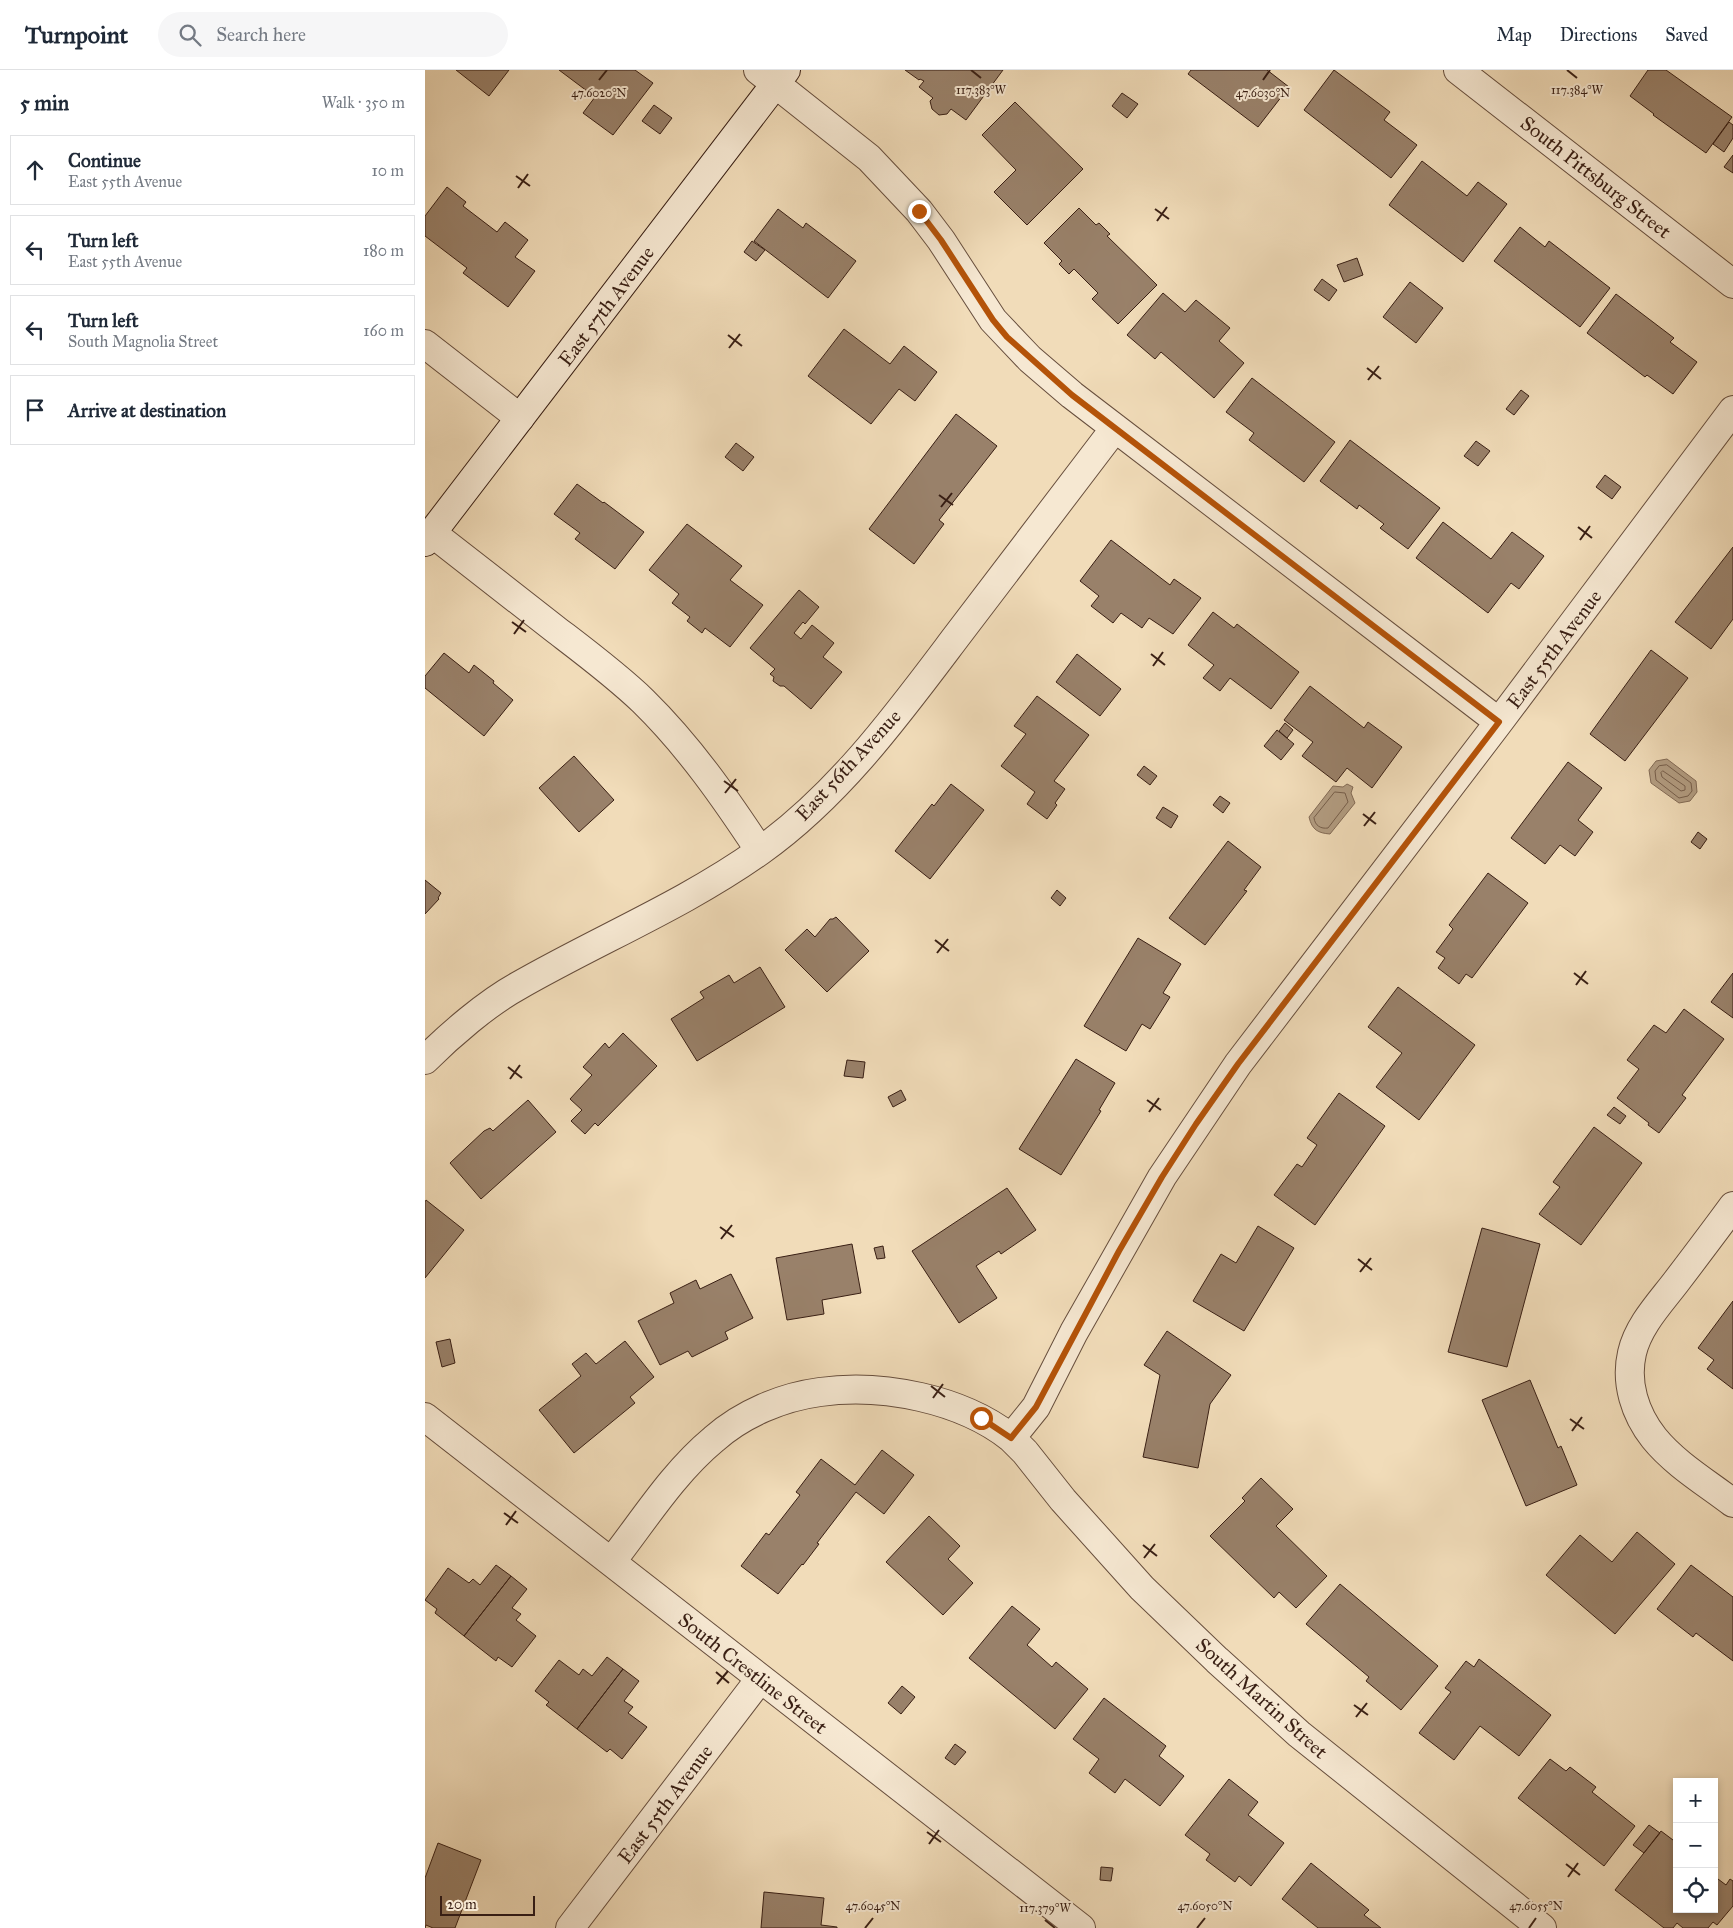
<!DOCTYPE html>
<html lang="en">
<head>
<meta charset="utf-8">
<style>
	:root { --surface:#fff; --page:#f6f6f7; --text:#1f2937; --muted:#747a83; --line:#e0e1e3 }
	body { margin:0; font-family:"IM FELL Great Primer",serif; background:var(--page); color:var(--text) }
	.controls { position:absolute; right:15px; bottom:15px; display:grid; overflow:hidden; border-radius:0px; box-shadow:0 2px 8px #0003 }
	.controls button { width:45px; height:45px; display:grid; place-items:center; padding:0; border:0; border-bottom:1px solid var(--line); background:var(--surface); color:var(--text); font:25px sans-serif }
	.scale { position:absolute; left:15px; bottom:12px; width:95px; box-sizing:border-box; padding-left:5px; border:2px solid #391f14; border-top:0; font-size:14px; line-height:18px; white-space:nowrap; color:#391f14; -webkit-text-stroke:4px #f6e8d2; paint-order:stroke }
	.stop { position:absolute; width:15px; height:15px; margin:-11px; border:4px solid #b45309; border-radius:50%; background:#fff }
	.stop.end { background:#b45309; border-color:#fff; box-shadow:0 1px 5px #0008 }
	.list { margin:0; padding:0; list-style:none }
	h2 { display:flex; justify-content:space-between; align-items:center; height:65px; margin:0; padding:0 20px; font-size:21px }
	h2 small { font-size:16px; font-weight:400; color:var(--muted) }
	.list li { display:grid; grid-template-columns:32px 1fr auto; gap:15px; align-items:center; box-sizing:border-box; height:70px; margin:0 10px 10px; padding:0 10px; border:1px solid var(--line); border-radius:0px }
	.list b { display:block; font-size:19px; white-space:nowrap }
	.list p { margin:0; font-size:16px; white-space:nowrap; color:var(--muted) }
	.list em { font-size:16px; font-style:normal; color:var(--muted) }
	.icon { flex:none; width:28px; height:28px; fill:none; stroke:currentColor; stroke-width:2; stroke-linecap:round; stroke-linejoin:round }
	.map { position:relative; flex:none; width:1308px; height:1858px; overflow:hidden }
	header { display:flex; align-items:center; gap:30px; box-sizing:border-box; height:70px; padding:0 25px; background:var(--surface); border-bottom:1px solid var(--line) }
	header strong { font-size:24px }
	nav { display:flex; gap:28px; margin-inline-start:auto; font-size:18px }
	.search { width:350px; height:45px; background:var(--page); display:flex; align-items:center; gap:12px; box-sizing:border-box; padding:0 18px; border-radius:28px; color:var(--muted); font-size:19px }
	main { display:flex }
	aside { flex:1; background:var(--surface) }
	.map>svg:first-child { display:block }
</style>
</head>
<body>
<header>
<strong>Turnpoint</strong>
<div class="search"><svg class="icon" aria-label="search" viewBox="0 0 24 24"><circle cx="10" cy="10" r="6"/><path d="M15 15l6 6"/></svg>Search here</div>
<nav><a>Map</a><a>Directions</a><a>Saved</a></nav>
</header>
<main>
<aside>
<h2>5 min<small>Walk · 350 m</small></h2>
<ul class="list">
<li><svg class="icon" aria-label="ahead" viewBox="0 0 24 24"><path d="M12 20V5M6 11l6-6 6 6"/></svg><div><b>Continue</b><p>East 55th Avenue</p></div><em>10 m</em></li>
<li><svg class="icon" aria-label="left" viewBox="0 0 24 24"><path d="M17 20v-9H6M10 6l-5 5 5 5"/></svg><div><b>Turn left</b><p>East 55th Avenue</p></div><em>180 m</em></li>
<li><svg class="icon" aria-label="left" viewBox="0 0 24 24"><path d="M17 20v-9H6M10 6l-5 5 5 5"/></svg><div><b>Turn left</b><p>South Magnolia Street</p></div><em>160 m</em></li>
<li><svg class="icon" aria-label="arrive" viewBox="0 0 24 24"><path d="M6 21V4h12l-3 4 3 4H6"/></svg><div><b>Arrive at destination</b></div></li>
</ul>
</aside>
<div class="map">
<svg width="1308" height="1858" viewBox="0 0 1308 1858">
	<rect width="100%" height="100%" fill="#f1dcb9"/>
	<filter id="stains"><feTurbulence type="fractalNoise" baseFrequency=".004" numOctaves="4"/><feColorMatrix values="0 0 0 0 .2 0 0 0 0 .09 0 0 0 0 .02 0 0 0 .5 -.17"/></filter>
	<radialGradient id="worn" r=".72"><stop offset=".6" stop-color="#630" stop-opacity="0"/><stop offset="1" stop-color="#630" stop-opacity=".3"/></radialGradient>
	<!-- water -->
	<path fill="#b29c81" stroke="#826a55" d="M1242,689L1271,711L1272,722L1265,731L1254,733L1226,713L1224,700L1231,691Z
		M922,714L928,717L926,723L930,733L905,764C893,763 887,760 884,747L908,716L918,717Z"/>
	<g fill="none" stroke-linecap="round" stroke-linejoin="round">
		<!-- shore -->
		<path stroke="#765e4a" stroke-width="1" d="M1242,695L1266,713L1267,721L1263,726L1254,728L1231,710L1230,701L1234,696Z
			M1238,701L1260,716V720L1256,721L1237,707L1236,703Z
			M910,722L920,723L923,732L903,758C896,759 890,756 889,748Z"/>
	</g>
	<!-- building -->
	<path fill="#99816a" stroke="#391f14" d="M31,0H84L64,26Z
		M134,0H210L228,13L188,65L158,43L170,27Z
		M480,0H578L541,50L526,39L522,44L514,45L507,39L505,31L508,28L494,17L499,11L495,9L494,10Z
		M766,0H842L864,17L833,57L763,4Z
		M909,0L965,42L959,50L992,75L966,108L879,40Z
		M1223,0H1241L1307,47L1281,83L1228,45L1229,44L1205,26Z
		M697,23L713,34L702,48L687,36Z
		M590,32L658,99L602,155L569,122L591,100L557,65Z
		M229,35L247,48L235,64L217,51Z
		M1304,52L1308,55V68L1299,82L1288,74Z
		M1308,85V103L1299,97Z
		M997,91L1042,126L1053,112L1082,134L1038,192L964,135Z
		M22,117L41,132L38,136L72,162L80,152L103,170L90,187L110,201L83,237L38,203L42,198L0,166V146Z
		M654,138L671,155L674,153L685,164L682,166L732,215L693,254L667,229L673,223L649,199L644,204L634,194L637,191L619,173Z
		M353,139L378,158L381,153L431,191L403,228L329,171Z
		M1095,157L1120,177L1124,171L1185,218L1155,257L1069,191Z
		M327,171L340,180L331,191L319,182Z
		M932,188L938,205L919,212L912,195Z
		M897,209L912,220L904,231L889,220Z
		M985,212L1018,238L991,273L958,247Z
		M738,223L760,242L771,230L805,258L794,271L819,293L789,328L736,282L730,289L702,265Z
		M1191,224L1249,268L1245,272L1272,292L1248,324L1222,305L1220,307L1162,263Z
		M419,259L465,294L479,276L512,302L490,331L474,319L446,354L383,306Z
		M827,308L910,372L879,412L824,370L829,363L801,342Z
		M1096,320L1104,326L1089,345L1081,339Z
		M531,344L572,376L514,450L519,454L489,494L444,459Z
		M925,370L1015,438L983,479L955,458L959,454L934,435L932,439L895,411Z
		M1051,371L1065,381L1053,396L1039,386Z
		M311,373L329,387L318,401L300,387Z
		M1180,405L1196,417L1187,429L1171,417Z
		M152,414L178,433L179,432L219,462L190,499L150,469L155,463L129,444Z
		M1018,452L1066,489L1087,462L1119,486L1094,519L1086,513L1063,543L991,488Z
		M262,454L317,496L305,510L338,535L305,577L280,558L277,563L262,551L265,547L247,533L254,524L224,500Z
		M686,470L745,515L749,509L776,528L748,564L724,548L717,558L696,543L688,553L666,536L674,526L655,511Z
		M1308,477V549L1286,579L1250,552Z
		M374,520L394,537L380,554L378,552L369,563L376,569L387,555L409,573L398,587L417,602L386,639L359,616H355L348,611L349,607L345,604L350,599L325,578Z
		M788,542L809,558L812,554L874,602L846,639L805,608L795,621L778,608L789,595L763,575Z
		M1226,580L1263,608L1200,691L1165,664Z
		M19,583L44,603L49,595L69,611L68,613L88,630L59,666L0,618V606Z
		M652,584L696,619L675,646L631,612Z
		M885,616L939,658L943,652L977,677L947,718L922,698L911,712L877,686L888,672L859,650Z
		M612,626L664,665L629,711L640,719L630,733L632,735L622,749L602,734L610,722L576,696L601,664L589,656Z
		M860,653L868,660L862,668L854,661Z
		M852,660L869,674L856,690L839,676Z
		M149,686L189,730L154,762L114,718Z
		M1143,692L1177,718L1153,750L1168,762L1150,786L1135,775L1120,794L1086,768Z
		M719,696L732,706L725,715L712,705Z
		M526,714L559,740L505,809L470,781L507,734L509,736Z
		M795,726L805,733L798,743L788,735Z
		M738,737L753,746L746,758L731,748Z
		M1273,762L1282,769L1275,779L1266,772Z
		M803,771L836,797L819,820L822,821L780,875L744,848Z
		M1063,803L1103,833L1047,908L1041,904L1034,914L1013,898L1020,888L1011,882L1028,859L1024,855Z
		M0,810L16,823L13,828L14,829L0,844Z
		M632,820L641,828L635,836L626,828Z
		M411,847L444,881L402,922L360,880L382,859L390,867L405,849H408Z
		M713,868L756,894L738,923L745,927L725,959L717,954L701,981L659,956Z
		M335,897L360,937L272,991L246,949L279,928L275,922L304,905L309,913Z
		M1308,903V948L1286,932Z
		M973,917L1050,975L994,1050L951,1017L977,983L943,957Z
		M1259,939L1299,969L1257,1025L1261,1028L1234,1063L1223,1055L1224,1053L1192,1028L1214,999L1202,990L1229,955L1241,963Z
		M198,963L232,996L173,1056L170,1053L160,1064L146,1051L157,1040L145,1029L167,1005L158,997L180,973L184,978Z
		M651,989L690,1013L674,1040L676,1041L636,1105L594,1079Z
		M422,990L440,992L438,1008L419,1006Z
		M476,1020L481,1030L468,1037L463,1027Z
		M914,1023L960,1056L890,1155L849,1125L872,1094L877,1097L892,1075L882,1068Z
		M103,1030L131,1062L56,1129L25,1093L59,1061L65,1058L68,1061Z
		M1189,1037L1201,1046L1195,1054L1182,1045Z
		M1169,1057L1217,1093L1156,1175L1114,1144L1135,1117L1128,1112Z
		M582,1118L611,1160L576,1184L574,1181L551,1196L572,1228L534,1253L487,1181Z
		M1,1130L39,1160L0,1208V1132Z
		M833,1156L869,1178L819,1261L768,1231L796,1184L811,1193Z
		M1057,1158L1115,1174L1082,1297L1023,1282Z
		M427,1174L436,1223L397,1230L399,1244L362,1250L351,1188Z
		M458,1176L460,1188L452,1189L449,1178Z
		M306,1204L328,1248L300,1262L303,1269L267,1287L263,1281L235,1295L213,1251L249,1233L245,1223L271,1210L275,1219Z
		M1308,1231V1319L1282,1299L1289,1290L1273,1278Z
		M742,1261L806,1305L785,1334L773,1398L718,1387L735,1305L719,1295Z
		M25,1269L30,1293L17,1297L11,1272Z
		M200,1271L229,1307L205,1327L210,1333L149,1383L114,1340L156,1306L147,1294L161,1283L171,1294Z
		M1105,1310L1133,1378L1136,1376L1152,1415L1101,1436L1057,1330Z
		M457,1380L489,1405L459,1444L431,1422L392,1473L394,1474L378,1495L377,1494L353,1524L316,1496L341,1463L344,1465L375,1425L371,1422L396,1389L430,1415Z
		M836,1408L868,1439L851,1456L902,1506L871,1538L854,1522L849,1528L785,1466L820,1431L817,1428Z
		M504,1446L535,1476L523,1489L548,1513L518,1545L461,1492Z
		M1212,1462L1250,1494L1190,1564L1121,1505L1155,1465L1187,1492Z
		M71,1495L86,1506L39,1566L10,1543L12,1539L0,1530L23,1498L44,1513L48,1509L55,1515Z
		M1266,1495L1308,1527V1591L1271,1563L1268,1567L1232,1539Z
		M86,1506L102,1519L87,1538L96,1544L91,1550L111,1566L87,1597L73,1587L71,1591L39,1566Z
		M915,1514L1013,1596L976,1640L941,1611L944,1607L881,1554Z
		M587,1536L615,1559L602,1575L627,1597L631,1592L663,1619L630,1659L544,1588Z
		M182,1587L198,1599L152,1659L121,1635L124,1632L110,1621L134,1590L154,1605L158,1599L167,1606Z
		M1054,1589L1126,1645L1094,1686L1055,1656L1029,1690L994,1663L1026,1622L1020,1618L1041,1591L1049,1597Z
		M198,1599L214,1611L199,1631L208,1637L203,1643L222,1657L197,1689L185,1679L182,1682L152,1659Z
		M477,1616L490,1627L476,1644L463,1633Z
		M679,1628L741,1676L734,1686L759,1706L735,1736L700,1709L690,1723L664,1703L674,1689L648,1669Z
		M530,1674L541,1682L530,1695L520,1688Z
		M1125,1689L1141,1701L1145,1697L1171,1717L1167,1722L1210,1756L1179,1796L1093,1728Z
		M804,1709L833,1732L823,1745L859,1773L826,1816L814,1806L810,1812L781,1790L785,1784L760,1765Z
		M1224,1755L1235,1763L1219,1783L1208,1775Z
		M1236,1761L1252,1773V1839H1289V1806L1301,1815L1305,1809L1308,1811V1836L1292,1855L1288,1852L1283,1858H1258L1252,1853L1248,1858H1239L1190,1820Z
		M13,1773L56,1790L30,1858H8L1,1855L0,1858V1808Z
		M886,1793L944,1840L939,1845L956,1858H893L857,1829Z
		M676,1797L688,1798L686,1811L675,1810Z
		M339,1822L399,1828L396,1855L412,1857V1858H336Z"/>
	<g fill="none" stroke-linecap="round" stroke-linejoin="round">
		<defs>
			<path id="minor" d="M333,0L444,88L494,141L516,170L568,250L605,289L647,325L1074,652
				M1033,0L1308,214
				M0,274L95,348
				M7,463C48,495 89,527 130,559C160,582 191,605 218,631C264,676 300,728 335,781
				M0,990C25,965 62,933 93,916C173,870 259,835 335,781C414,725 473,644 531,567C584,498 637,428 690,358
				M1308,1136C1289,1162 1270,1187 1251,1212C1235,1233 1213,1256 1207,1283C1200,1313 1210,1344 1229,1368C1250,1394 1282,1413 1308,1433
				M586,1368L600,1382L638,1430L717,1518L792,1590L874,1664L1117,1858
				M187,1491C219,1450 248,1403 289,1369C317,1344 357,1327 395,1322C457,1313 537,1329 586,1368L611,1337L649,1262L737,1107L813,994L1074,652L1308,340
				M145,1858L335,1609"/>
			<path id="tertiary" d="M0,1347L656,1858"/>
			<path id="secondary" d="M0,472L361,0"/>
		</defs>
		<!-- minor casing -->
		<use href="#minor" stroke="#674e3d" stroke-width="30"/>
		<!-- tertiary casing -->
		<use href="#tertiary" stroke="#674e3d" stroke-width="30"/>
		<!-- secondary casing -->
		<use href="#secondary" stroke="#391f14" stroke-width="30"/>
		<!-- minor -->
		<use href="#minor" stroke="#f6e8d2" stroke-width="28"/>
		<!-- tertiary -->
		<use href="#tertiary" stroke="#f6e8d2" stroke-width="28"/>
		<!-- secondary -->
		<use href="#secondary" stroke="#f6e8d2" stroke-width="28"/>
	</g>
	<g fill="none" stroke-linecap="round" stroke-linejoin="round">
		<!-- route -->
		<path stroke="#b45309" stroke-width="6" d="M494,141L516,170L568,250L582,267L647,325L690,358L1074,652L813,994L771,1054L737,1107L694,1181L611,1337L586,1368L556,1348"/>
	</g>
	<!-- ticks -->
	<path fill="none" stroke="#391f14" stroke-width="2" d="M546,0L556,8M1142,0L1152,8M174,10L182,0M838,10L845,0M91,106L105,116M93,118L103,104M730,139L744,149M732,151L742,137M303,265L317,276M304,278L315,264M942,298L956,309M943,310L954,296M514,425L528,435M516,437L527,423M1153,457L1167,468M1155,470L1165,456M87,552L101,562M89,564L99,550M726,584L740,595M728,596L738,582M299,711L313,721M300,723L311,709M938,744L951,754M939,756L950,742M510,870L524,881M512,883L523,869M1149,903L1163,914M1151,915L1161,901M83,997L97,1008M85,1009L95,995M722,1030L736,1040M724,1042L734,1028M295,1157L309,1167M296,1169L307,1155M933,1189L947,1200M935,1202L946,1188M506,1316L520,1327M508,1328L518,1314M1145,1349L1159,1359M1147,1361L1157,1347M79,1443L93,1453M81,1455L91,1441M718,1475L732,1486M719,1488L730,1474M291,1602L304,1613M292,1614L303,1601M929,1635L943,1645M931,1647L942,1633M502,1762L516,1772M504,1774L514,1760M1141,1794L1155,1805M1143,1807L1153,1793M620,1850L630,1858M440,1858L448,1848M772,1858L780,1848M1104,1858L1111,1848"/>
	<g text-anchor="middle" stroke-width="4" stroke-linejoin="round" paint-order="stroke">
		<!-- street labels -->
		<g font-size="20" fill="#391f14" stroke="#f6e8d2">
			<text transform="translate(1171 107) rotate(38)" y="7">South Pittsburg Street</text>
			<text transform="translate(181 236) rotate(-53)" y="7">East 57th Avenue</text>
			<text transform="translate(1129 579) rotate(-53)" y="7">East 55th Avenue</text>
			<text transform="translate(423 695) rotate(-47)" y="7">East 56th Avenue</text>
			<text transform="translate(328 1603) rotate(38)" y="7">South Crestline Street</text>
			<text transform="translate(837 1628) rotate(42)" y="7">South Martin Street</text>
			<text transform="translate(240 1734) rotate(-53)" y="7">East 55th Avenue</text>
		</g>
	</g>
	<g font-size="12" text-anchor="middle" fill="#391f14" stroke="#f6e8d2" stroke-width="4" stroke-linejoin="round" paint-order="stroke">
		<text x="556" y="24">117.383°W</text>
		<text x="1152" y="24">117.384°W</text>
		<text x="174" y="27">47.6020°N</text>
		<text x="838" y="27">47.6030°N</text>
		<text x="448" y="1840">47.6045°N</text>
		<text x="780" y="1840">47.6050°N</text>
		<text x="1111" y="1840">47.6055°N</text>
		<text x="620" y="1842">117.379°W</text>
	</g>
	<rect width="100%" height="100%" filter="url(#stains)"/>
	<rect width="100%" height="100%" fill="url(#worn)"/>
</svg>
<div class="controls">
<button>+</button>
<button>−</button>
<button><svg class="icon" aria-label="locate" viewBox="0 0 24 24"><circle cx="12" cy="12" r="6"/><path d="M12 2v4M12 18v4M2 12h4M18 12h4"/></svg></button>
</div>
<div class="scale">20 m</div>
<div class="stop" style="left:556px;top:1348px"></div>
<div class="stop end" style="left:494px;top:141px"></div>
</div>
</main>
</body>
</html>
